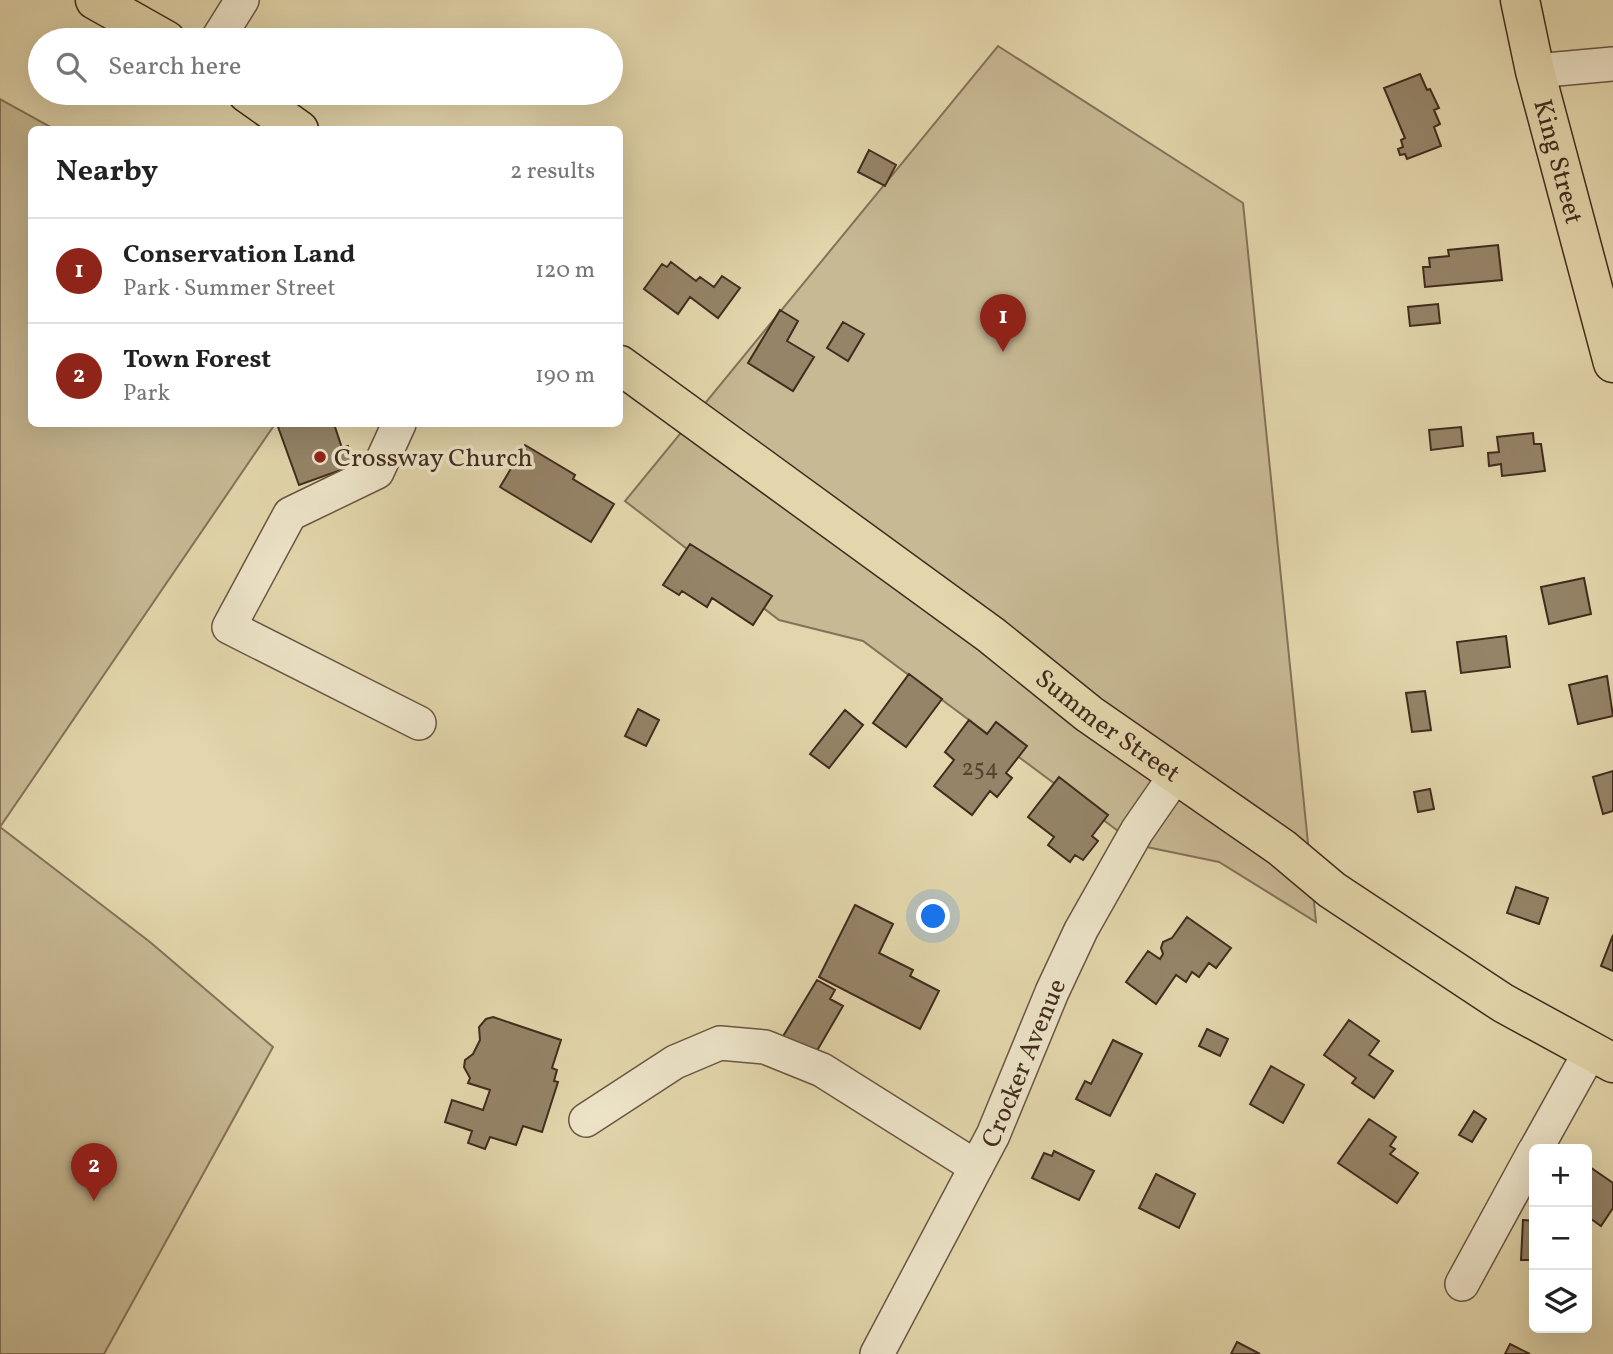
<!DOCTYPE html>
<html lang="en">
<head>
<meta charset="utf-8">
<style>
	:root { --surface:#fff; --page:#f2f2f2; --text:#222; --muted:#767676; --line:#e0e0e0; --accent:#8f2418 }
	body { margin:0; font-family:Vollkorn,serif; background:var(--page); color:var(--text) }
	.controls { position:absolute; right:21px; bottom:21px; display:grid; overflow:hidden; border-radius:10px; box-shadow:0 7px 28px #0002 }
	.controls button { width:63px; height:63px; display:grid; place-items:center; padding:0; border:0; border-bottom:2px solid var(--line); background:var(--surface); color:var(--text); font:35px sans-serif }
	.you { position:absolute; left:934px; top:917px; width:24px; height:24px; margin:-18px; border:5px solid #fff; border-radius:50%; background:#1a73e8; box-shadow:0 0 0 10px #1a73e833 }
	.badge { display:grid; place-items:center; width:46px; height:46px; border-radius:50%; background:var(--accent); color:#fff; font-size:23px; font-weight:700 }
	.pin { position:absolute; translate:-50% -58px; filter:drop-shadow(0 2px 4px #0008) }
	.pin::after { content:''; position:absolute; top:37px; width:24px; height:21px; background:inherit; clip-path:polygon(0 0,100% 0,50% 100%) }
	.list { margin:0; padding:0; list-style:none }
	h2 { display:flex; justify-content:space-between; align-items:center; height:91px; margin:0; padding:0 28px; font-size:30px }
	h2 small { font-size:23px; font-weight:400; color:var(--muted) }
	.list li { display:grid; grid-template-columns:46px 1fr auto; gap:21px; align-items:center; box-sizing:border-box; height:105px; padding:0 28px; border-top:2px solid var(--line) }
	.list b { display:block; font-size:26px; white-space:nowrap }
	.list p { margin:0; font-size:23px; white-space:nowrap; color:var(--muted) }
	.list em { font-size:23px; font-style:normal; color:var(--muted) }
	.icon { flex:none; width:38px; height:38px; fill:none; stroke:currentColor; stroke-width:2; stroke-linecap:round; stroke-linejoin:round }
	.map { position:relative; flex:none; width:1613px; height:1354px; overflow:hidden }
	.search { position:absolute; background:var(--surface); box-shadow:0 7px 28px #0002; left:28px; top:28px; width:595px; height:77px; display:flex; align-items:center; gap:18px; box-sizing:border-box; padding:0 24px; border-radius:38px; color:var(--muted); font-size:26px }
	.panel { position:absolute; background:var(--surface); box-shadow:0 7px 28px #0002; left:28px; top:126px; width:595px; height:301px; border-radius:10px }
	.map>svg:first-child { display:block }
</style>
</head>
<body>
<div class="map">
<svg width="1613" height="1354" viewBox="0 0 1613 1354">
	<rect width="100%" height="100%" fill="#e3d6ac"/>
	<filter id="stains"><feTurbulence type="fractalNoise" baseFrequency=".00286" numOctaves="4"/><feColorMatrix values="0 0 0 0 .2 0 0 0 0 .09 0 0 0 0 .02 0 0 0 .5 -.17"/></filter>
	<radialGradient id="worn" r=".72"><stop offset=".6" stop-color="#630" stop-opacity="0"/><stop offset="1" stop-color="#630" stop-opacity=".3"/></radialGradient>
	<!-- green -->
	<path fill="#c7b994" stroke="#847259" stroke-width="2" d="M998,46L1243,203L1316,922L1219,862L1137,845L863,641L779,620L625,501Z
		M0,99L54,129L32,130V424H275L0,827Z
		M0,827L150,942L273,1047L104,1354H0Z"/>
	<!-- building -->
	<path fill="#958468" stroke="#412c1e" stroke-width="2" d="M1420,74L1427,90L1430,89L1439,108L1434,110L1440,124L1434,127L1441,146L1407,159L1405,154L1400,155L1398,149L1403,147L1401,140L1405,138L1384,88Z
		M869,150L896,165L885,186L858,172Z
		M1498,245L1502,280L1425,287L1423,267H1430L1429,258L1449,256L1448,250Z
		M671,262L696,281L700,277L714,287L722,276L740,288L718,318L690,297L678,314L644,289L662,264L667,267Z
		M1438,304L1440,323L1410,326L1408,307Z
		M780,310L798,321L787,341L814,357L793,391L748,363Z
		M843,322L864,334L848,361L827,348Z
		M277,424H334L342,448L348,446L355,465L299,485Z
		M1461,427L1463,446L1431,450L1429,430Z
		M1533,433L1534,444H1541L1545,471L1502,476L1501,464L1489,466L1488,453L1499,452L1497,437Z
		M525,445L575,475L573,479L614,504L591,542L500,487Z
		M690,544L772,596L753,625L712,598L707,607L682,591L679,595L663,585Z
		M1584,578L1591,614L1549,624L1541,587Z
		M1506,636L1510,667L1461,673L1457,642Z
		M909,674L942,699L906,747L873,723Z
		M1607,676L1613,716L1578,724L1569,685Z
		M1425,691L1431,730L1412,732L1406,693Z
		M638,709L659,720L646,746L625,736Z
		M845,710L863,725L829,768L810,754Z
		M969,720L987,734L996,722L1027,746L1006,773L1012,778L997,797L990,791L972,815L934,786L954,760L945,752Z
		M1613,771V811L1603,814L1593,777Z
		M1059,777L1108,815L1092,836L1098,841L1083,860L1075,855L1070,862L1048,845L1054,837L1028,817Z
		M1430,789L1434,809L1418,812L1414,792Z
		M1516,887L1548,898L1539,924L1507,913Z
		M855,905L893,924L879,953L913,970L910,976L939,991L920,1029L819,977Z
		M1187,917L1231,948L1216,968L1209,963L1199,977L1192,972L1186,982L1176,975L1156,1004L1126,982L1148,951L1160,959L1163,954L1161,948L1163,942L1172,938Z
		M1613,935V971L1601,966Z
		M817,980L835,990L830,999L843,1006L811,1061L779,1043Z
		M493,1017L561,1040L552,1068L557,1070L554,1081L558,1082L542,1132L523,1126L516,1145L490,1137L485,1149L468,1143L472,1131L445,1122L452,1100L483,1110L490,1090L468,1083L470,1078L464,1067L465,1060L473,1054L480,1040L479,1027L486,1019Z
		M1349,1020L1379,1041L1369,1055L1393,1071L1374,1098L1352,1083L1356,1078L1324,1055Z
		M1207,1029L1228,1039L1220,1056L1199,1046Z
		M1113,1040L1142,1054L1110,1116L1076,1099L1085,1081L1091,1084Z
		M1271,1066L1304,1085L1283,1123L1250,1104Z
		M1474,1111L1486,1119L1472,1142L1459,1135Z
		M1369,1119L1396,1137L1390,1146L1395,1149L1390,1154L1418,1173L1397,1203L1338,1163Z
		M1054,1151L1094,1171L1079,1200L1032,1178L1044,1153L1052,1156Z
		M1587,1165L1613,1183V1208L1601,1226L1587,1216Z
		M1156,1174L1195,1194L1179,1228L1139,1208Z
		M1523,1220L1534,1221V1260H1521Z
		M1237,1342L1260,1354H1231Z
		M1510,1344L1530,1354H1505Z"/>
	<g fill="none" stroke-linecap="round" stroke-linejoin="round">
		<defs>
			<g id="minor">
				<path d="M217,40L242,0"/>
				<path d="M1535,71L1613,64"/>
				<path d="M399,424L377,472L290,514L229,627L419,723"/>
				<path d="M586,1120L675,1062L720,1043L765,1047L822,1070L976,1167"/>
				<path d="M1536,1149L1590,1052"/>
				<path d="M1462,1284L1534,1152"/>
				<path id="s1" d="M877,1354L993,1135L1052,992L1081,930L1137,831L1175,776"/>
			</g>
			<g id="major">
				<path d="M95,0L166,40"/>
				<path id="s2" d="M1520,0L1535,71L1613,363"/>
				<path d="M247,93L299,130"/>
				<path id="s3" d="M620,365L991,635L1089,714L1282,848L1332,890L1503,1003L1613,1063"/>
			</g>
		</defs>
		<!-- minor casing -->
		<use href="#minor" stroke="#6a5642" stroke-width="36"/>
		<!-- major casing -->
		<use href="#major" stroke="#412c1e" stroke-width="41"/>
		<!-- minor -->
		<use href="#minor" stroke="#ede4c9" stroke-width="33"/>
		<!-- major -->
		<use href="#major" stroke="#e3d6ac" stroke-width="38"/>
	</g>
	<!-- markers -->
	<circle fill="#8f2418" stroke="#ede4c9" stroke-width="2.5" cx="320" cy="457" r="7"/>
	<g text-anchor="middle" stroke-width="7" stroke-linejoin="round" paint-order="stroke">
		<!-- number labels -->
		<g font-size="23" fill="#564230">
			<text x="980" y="775">254</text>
		</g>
		<!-- street labels -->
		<g font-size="26" fill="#412c1e" stroke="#ede4c9">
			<text dy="9" stroke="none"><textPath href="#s2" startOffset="166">King Street</textPath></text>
			<text dy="9" stroke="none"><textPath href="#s3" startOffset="607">Summer Street</textPath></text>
			<text dy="9" stroke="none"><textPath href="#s1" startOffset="326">Crocker Avenue</textPath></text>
		</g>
		<!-- poi labels -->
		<g font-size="26" fill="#412c1e" stroke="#ede4c9" text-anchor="start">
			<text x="334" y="466">Crossway Church</text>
		</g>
	</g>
	<rect width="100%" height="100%" filter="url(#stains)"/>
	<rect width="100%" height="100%" fill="url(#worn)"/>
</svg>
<div class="controls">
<button>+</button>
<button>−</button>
<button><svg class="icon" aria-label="layers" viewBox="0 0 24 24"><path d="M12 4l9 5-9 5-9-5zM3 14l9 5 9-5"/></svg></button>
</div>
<div class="you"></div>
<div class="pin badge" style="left:1003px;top:352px">1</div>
<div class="pin badge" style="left:94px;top:1201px">2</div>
<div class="search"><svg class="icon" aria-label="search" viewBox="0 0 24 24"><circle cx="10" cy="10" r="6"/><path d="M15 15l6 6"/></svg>Search here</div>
<section class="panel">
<h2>Nearby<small>2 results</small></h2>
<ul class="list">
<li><span class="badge">1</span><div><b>Conservation Land</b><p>Park · Summer Street</p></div><em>120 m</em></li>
<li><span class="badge">2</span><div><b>Town Forest</b><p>Park</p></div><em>190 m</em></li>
</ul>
</section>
</div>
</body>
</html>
